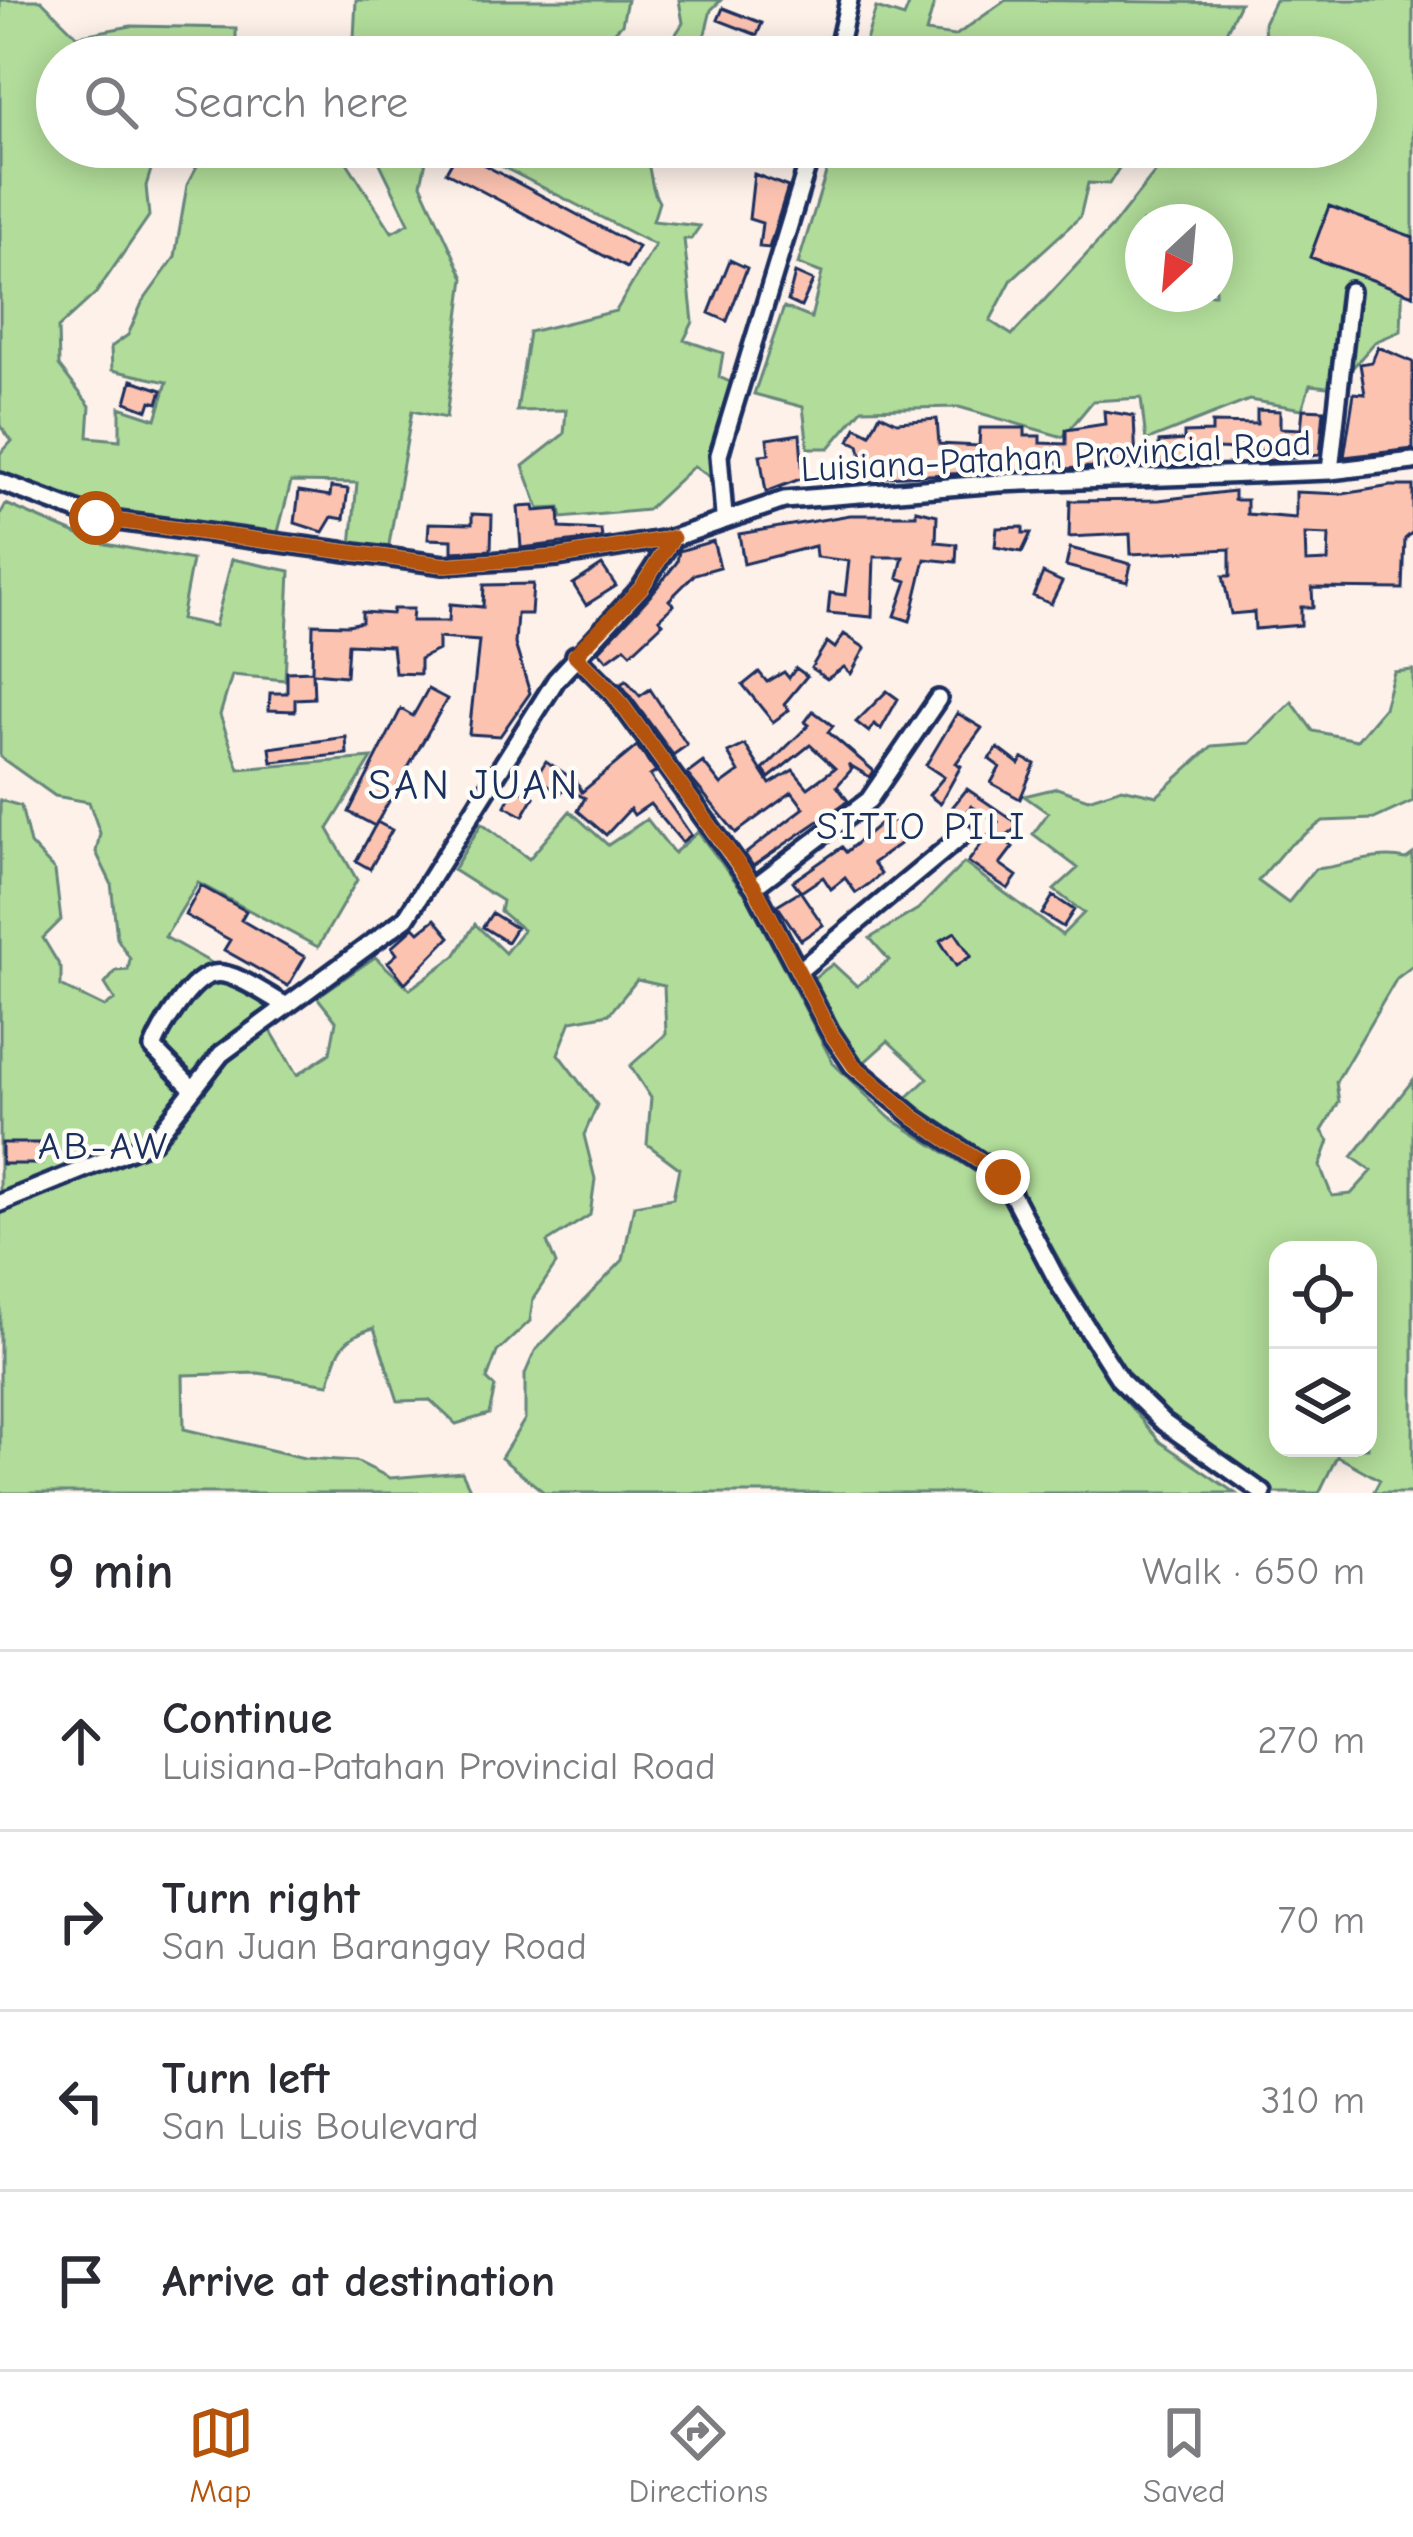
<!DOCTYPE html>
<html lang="en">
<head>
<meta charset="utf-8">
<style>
	:root { --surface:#fff; --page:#f2f2f3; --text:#2b2b33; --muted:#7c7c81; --line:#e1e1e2; --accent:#b45309 }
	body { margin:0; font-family:"Comic Neue",sans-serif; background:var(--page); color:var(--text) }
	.controls { position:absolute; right:36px; bottom:36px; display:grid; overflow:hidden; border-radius:24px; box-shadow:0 6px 30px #0003 }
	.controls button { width:108px; height:108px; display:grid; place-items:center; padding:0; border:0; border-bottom:3px solid var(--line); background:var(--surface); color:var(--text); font:60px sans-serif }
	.compass { position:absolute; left:1125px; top:204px; width:108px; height:108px; border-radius:50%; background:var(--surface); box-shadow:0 6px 30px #0003; rotate:206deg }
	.stop { position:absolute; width:36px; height:36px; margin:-27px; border:9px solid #b45309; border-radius:50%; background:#fff }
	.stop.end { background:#b45309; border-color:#fff; box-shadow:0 3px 12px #0008 }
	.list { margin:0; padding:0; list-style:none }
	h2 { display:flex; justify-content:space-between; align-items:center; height:156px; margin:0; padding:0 48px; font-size:51px }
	h2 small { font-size:39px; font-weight:400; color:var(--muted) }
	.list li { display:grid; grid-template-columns:78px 1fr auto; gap:36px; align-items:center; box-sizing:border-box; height:180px; padding:0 48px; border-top:3px solid var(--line) }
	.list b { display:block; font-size:45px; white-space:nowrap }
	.list p { margin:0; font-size:39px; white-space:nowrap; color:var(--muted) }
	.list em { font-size:39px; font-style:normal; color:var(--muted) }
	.icon { flex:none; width:66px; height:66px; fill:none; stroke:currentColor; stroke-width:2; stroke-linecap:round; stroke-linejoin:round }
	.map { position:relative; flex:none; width:1413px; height:1493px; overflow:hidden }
	.search { position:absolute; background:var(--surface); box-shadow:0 6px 30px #0003; left:36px; right:36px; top:36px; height:132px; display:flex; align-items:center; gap:30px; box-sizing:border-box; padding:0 42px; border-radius:66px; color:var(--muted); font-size:45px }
	.sheet { height:876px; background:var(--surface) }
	nav { display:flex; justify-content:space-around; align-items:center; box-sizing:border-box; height:168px; border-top:3px solid var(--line); background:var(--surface); font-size:33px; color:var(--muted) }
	nav a { display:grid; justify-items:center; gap:6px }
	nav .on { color:var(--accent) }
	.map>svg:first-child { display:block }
</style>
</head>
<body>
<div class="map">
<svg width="1413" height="1493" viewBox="0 0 1413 1493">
	<rect width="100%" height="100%" fill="#fdf1e9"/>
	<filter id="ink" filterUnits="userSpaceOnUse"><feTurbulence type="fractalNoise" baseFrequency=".00833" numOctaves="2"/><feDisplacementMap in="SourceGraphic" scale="24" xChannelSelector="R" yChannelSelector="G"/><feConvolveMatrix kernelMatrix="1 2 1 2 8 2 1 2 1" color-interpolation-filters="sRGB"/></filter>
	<g filter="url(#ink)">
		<!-- green -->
		<path fill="#b1dc99" stroke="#66867c" stroke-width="3" fill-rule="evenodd" d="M0,0H41L77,36L131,26L236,28V57H57V147H158L146,186L149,216L96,293L58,328L59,366L90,406L88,437L120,440V407L156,419L167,382L112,370L111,347L128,335L142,303L175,257L187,185L207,147H337L392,232L409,223L372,147H429L421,184L464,278L446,418L412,411L386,562L350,556L357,483L291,482L273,551C170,539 96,522 0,483V454L12,441L0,426Z
			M356,0H627L622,24L610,36L618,57H353Z
			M679,0H721L711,10L704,38L714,57H681L674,37L683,23Z
			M911,0H935L926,32L955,36L1006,0L1240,3L1214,57H861L876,8L904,17Z
			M1275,0H1413V261L1403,277L1401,331L1375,342L1335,388L1310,385L1302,409L1249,400L1146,441L1141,398L1093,401L1063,437L959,407L862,409L829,448H808L803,407L754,394L784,307L811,318L822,273L798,264L834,147H1120L1110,160L1121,165L1109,184L1088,183L1080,217L1012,279L990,321L1012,335L1112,227L1175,147H1356V57H1266L1264,23ZM1143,222H1215V294H1143Z
			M464,147H639C654,162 647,184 659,202L653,221L700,226L691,239H684L693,322L684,340L723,353L719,377L746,389L723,486L694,466L647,510L562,518L560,508L539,509L523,466L564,434L566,410L517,411L529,332L616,311L655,245Z
			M6,504L95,542L192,560L181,619L215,626L232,559L290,571L285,680L232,675L220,715L239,769L372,758L328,829L357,880L318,947L198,883L165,937L276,999L270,1029L297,1075L330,1053L336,1021L317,997L375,957L410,989L455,956L475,924L505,953L523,930L500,911L502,901L453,870L482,823L529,859L570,811L608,845L647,819L674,853L698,832L746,895L833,1063L890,1118L1000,1187L1039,1266L1106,1378L1160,1442L1235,1493H545L501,1458L525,1419V1374L535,1351L623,1260L634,1205L673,1198L679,1168L647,1144L651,1098L630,1066L666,1034L664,986L637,980L609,1014L571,1021L558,1054L597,1105L584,1135L595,1179L590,1215L547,1242L556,1264L533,1299L530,1321L497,1352L487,1379L495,1387L489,1414L456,1424L430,1400L398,1401L374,1328C341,1337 337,1352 329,1384L258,1373L183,1375L184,1429L304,1458L356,1461L390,1478L462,1472L472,1493H0V800L21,806L30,844L55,871L61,920L43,938L61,968V986L104,1007L115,1000L105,984L116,971L128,970L130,959L117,938L111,883L96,852L100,833L89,802L55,796L0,757V515Z
			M1413,670V801L1374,819L1323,821L1286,848L1258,881L1288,903L1315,869C1347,866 1375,852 1406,859L1413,854V966L1397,978L1336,1082L1339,1102L1322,1131L1329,1141L1320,1166L1332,1196L1351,1194L1372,1171L1352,1157L1413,1080V1493H1373L1380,1480L1337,1456L1319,1493H1262L1180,1435L1117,1361L1009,1172L898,1106L928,1078L888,1041L859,1067L808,982L833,964L857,986L889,960L870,938L918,909L964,863L1062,935L1084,913L1054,890L1078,868L1033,834L1048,813L1024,796L1057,788L1088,799L1122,788L1157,796L1212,746L1250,743L1292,702L1313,731L1357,740L1384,708L1394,672ZM1278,1250H1368V1448H1278Z"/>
		<!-- building -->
		<path fill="#fcc3b1" stroke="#1b2f5e" stroke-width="3" fill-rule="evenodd" d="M723,8L762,23L757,35L718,20Z
			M458,151L638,247L627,268L446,172Z
			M754,174L788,187L769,248L759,247L762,223L749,219Z
			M1329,206L1413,237V295L1310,257Z
			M730,260L747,268L727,321L709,313Z
			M795,273L813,281L801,307L788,301Z
			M1378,347L1413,362V449L1344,457L1354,393L1365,394L1360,364L1372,362Z
			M132,380L162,390L158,403L151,401L148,410L126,402Z
			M1303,409L1324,410L1320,455L1265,461V451L1216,449V463L1159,465V442L1184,440V433L1212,432V423L1257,424V410L1280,411V428L1301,429Z
			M1104,411L1134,416L1136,464L1064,469L1065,463L1039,462V470L840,479L839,468L864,465L859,445L850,441L856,427L870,434L880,414L897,422L937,419L939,444L979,446L980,428H1025V436H1040V443L1066,444V430L1105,424Z
			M800,434L803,478L766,492L760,455L769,454L767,439Z
			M1391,486H1413V532L1405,539L1403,589L1312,588L1313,607H1301V625L1255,629L1254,612L1231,614L1223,576H1230V549L1131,554L1130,534L1069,537L1070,501L1159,500L1234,491V500H1247V514L1296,518V492L1343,494ZM1305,534L1329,535L1328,561L1306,562Z
			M331,487L348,489L344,519L332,517L323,532L295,523L299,491L330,496Z
			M534,506L535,511L559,509L560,528L601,530L602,538L521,548L518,507Z
			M916,510L937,515L936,542L957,544L956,562L925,559L910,621L895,616L907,581L898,578L903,557H874L872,617L828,613L830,593L845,595L849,561L816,557L815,546L744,564L739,534L850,515H916Z
			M472,514L492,515L491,550L452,552V540L428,539L429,523L472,524Z
			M1023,527V533H1031L1022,552L995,547L997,528Z
			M713,541L720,567L695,574L669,600L674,605L659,619L663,623L631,653L625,647L607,660L599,651L650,596L677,562L679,551Z
			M1070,548L1131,564L1127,582L1066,566Z
			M602,565L616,586L586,605L573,584Z
			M1043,573L1062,582L1051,604L1033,596Z
			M533,584L531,614H517L515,644L530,693L500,736L469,734L479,641L438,638V650L420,659V674L395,673L392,646L348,644L346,676L313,673L314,698L295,699V711L269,710L270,693H287V672L312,671L313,624L348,625L362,622V612L392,614L393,609H413L412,621H449L450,604L483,607L484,585Z
			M844,634L865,648L851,674L844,667L827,679L811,668L827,642L835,648Z
			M796,668L807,676L784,704L789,710L773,722L743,685L759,672L767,682L784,672L789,678Z
			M626,680L640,696L650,689L687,745L673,755L621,684Z
			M428,689L447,699L375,826L349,812L401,709L413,716Z
			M887,691L898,699L881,729L874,724L869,732L856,722Z
			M813,711L833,726L828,732L874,771L870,777L848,764L852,769L837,786L848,801L753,866L745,854L804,808L792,792L736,833L687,774L703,762L721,785L739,772L728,753L745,745L770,784L793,770L808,788L835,768L810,745L769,778L763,770L809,725L805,722Z
			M957,713L982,728L956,763L961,766L940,804L929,795L944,777L926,765Z
			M346,737L347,754L272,762L270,748Z
			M637,746L656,772L650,776L691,835L682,842L650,804L634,815L630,809L606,835L578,811L585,798L564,788L561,793L536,777L546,761L576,781L582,792Z
			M998,748L1019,764L1023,758L1035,764L1020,799L991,783L1000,767L989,759Z
			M515,787L534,797L523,816L505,806Z
			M967,789L1020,825L1002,839L1013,847L1000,864L1017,876L1008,889L968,862L998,822L971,806L964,818L950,810Z
			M889,816L908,838L873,863L881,874L869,884L856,893L845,878L831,889L823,877L801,892L793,881L842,847L846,852Z
			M377,822L392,830L370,869L356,861Z
			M201,886L246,911L241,920L305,957L288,986L224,950L230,940L185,915Z
			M800,891L823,925L801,940L777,905Z
			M1053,896L1074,910L1063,927L1042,914Z
			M492,913L516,928L507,942L483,927Z
			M435,919L450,937L405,983L388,962L397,954L392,947L414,927L419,932Z
			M955,932L971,956L956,966L940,941Z
			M2,1143H40L41,1164H2Z"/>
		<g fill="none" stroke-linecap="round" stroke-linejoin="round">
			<defs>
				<path id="minor" d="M836,57L849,0
					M1330,471L1350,291
					M0,482L96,518L444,565L558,557L673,538L784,500L999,483L1330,471L1413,461
					M724,516L719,455L813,147
					M575,655L614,694L754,887L830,1032L853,1066L915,1118L1003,1177L1059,1284L1120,1380L1164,1423L1263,1493
					M754,887L869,800L938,699
					M800,970L965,833
					M193,1089L153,1048C161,1028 191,977 214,974C233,970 268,996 285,1005
					M0,1203L153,1141L221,1054L406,918L556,680L641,588L673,538"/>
			</defs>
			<!-- minor casing -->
			<use href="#minor" stroke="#1b2f5e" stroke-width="24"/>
			<!-- minor -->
			<use href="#minor" stroke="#fdfcf7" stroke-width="15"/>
		</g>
	</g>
	<g fill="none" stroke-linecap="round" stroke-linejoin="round" filter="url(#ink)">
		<!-- route -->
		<path stroke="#b45309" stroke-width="15" d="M96,518L444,565L558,557L673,538L641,588L575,655L614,694L754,886L830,1032L854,1066L915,1118L1003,1177"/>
	</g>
	<g text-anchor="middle" stroke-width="9" stroke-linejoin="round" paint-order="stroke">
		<!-- street labels -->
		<g font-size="36" fill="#1b2f5e" stroke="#fdfcf7">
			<text transform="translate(1056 455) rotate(-3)" y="13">Luisiana-Patahan Provincial Road</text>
		</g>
		<!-- neighbourhood labels -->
		<g font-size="39" letter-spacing="3" fill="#1b2f5e" stroke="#fdfcf7">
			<text x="922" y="839">SITIO PILI</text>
			<text x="104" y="1159">AB-AW</text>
		</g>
		<!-- quarter labels -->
		<g font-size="42" letter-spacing="3" fill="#1b2f5e" stroke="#fdfcf7">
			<text x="474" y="799">SAN JUAN</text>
		</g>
	</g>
</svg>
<div class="controls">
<button><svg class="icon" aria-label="locate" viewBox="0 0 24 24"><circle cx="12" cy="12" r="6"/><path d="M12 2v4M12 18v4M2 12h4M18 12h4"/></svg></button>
<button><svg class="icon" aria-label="layers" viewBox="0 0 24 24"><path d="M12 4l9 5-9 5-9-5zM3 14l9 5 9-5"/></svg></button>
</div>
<svg class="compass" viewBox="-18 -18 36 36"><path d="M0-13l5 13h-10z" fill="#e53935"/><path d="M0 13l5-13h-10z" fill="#7c7c81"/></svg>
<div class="stop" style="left:96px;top:518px"></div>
<div class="stop end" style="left:1003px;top:1177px"></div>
<div class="search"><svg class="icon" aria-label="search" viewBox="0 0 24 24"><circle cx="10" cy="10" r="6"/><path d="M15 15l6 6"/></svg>Search here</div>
</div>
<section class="sheet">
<h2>9 min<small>Walk · 650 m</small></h2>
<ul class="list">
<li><svg class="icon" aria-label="ahead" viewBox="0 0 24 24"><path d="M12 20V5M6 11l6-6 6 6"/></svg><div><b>Continue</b><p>Luisiana-Patahan Provincial Road</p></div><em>270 m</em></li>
<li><svg class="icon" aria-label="right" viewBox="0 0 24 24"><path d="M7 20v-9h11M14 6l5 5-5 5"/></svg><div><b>Turn right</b><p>San Juan Barangay Road</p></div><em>70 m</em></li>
<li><svg class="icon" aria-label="left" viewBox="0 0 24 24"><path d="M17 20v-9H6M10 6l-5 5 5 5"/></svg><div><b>Turn left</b><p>San Luis Boulevard</p></div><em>310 m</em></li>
<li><svg class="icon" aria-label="arrive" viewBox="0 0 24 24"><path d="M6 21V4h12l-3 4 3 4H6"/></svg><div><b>Arrive at destination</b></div></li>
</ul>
</section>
<nav>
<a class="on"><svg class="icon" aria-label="map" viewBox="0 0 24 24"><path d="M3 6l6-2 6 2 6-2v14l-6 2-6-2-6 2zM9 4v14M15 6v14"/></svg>Map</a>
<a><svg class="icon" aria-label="directions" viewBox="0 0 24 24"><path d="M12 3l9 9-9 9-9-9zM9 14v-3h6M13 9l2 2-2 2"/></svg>Directions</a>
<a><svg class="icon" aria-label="saved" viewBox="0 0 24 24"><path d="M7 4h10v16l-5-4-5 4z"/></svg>Saved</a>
</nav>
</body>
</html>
